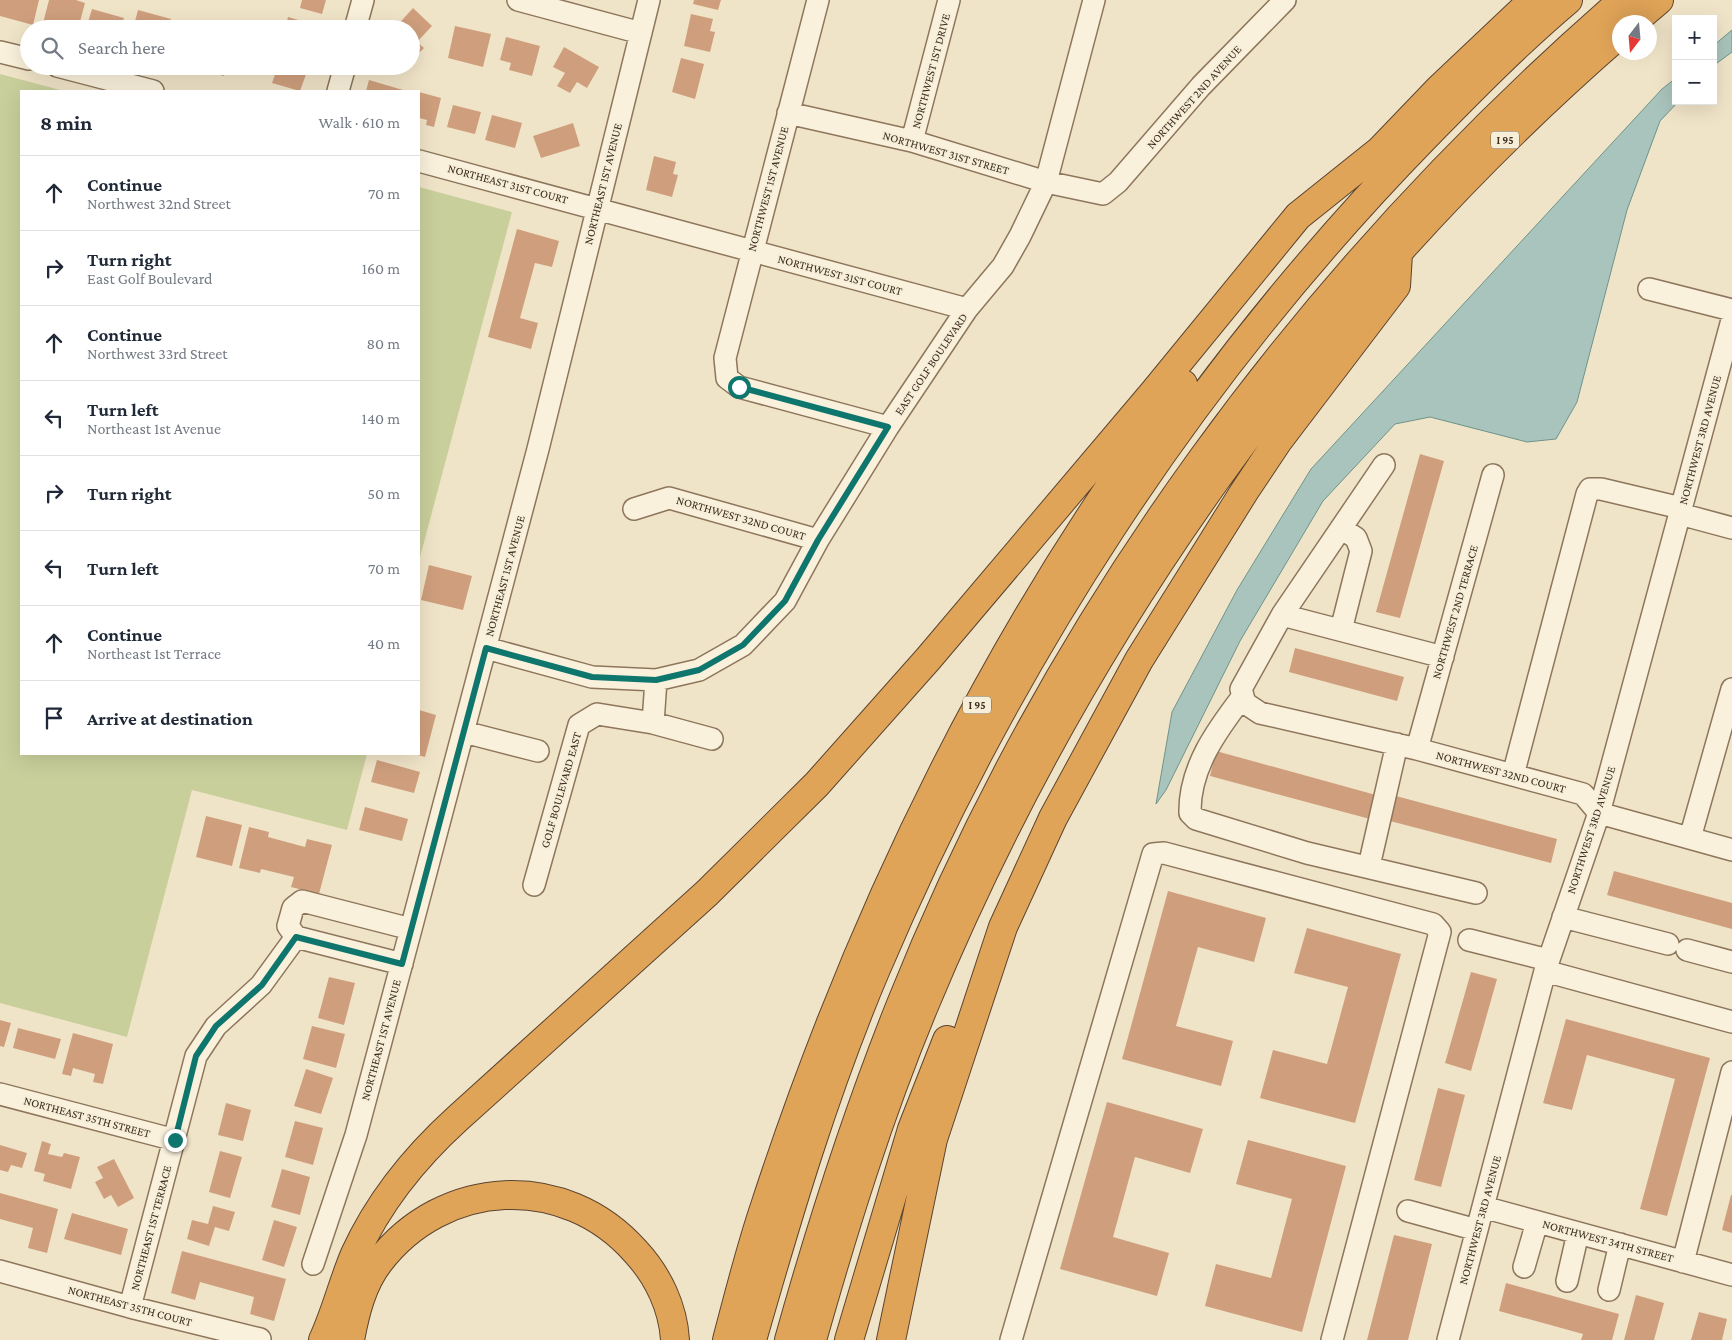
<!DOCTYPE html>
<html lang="en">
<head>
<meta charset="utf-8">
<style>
	:root { --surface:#fff; --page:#f2f2f3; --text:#1f2937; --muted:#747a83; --line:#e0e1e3 }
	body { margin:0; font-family:"Crimson Pro",serif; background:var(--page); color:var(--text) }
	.controls { position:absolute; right:15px; top:15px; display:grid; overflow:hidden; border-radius:0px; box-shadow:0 5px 20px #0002 }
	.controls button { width:45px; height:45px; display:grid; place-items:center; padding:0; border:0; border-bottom:1px solid var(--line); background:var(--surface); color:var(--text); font:25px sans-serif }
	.compass { position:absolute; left:1612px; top:15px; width:45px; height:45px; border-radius:50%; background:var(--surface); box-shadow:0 5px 20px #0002; rotate:196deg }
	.stop { position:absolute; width:15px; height:15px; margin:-11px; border:4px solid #0f766e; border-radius:50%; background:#fff }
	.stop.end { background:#0f766e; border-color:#fff; box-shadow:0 1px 5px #0008 }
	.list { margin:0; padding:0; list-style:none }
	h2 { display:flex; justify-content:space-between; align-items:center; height:65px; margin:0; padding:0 20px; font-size:21px }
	h2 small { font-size:16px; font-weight:400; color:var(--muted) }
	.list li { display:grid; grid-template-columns:32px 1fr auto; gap:15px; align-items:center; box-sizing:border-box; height:75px; padding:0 20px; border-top:1px solid var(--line) }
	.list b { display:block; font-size:19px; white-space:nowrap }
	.list p { margin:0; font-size:16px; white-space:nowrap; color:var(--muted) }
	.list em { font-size:16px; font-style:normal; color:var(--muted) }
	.icon { flex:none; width:28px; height:28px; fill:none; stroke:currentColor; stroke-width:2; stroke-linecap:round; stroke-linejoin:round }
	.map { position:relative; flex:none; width:1732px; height:1340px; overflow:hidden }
	.search { position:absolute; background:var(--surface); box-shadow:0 5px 20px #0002; left:20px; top:20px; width:400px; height:55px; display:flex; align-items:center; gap:12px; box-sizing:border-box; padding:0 18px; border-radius:28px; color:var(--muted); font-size:19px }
	.panel { position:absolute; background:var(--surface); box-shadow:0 5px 20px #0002; left:20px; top:90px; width:400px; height:665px; border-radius:0px }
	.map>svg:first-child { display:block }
</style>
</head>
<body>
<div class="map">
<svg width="1732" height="1340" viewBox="0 0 1732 1340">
	<rect width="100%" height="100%" fill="#f0e4c8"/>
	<!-- green -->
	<path fill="#c9cf9b" d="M0,74L64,91H21V754H367L347,830L192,790L127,1037L0,1003Z
		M419,187L512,212L419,561Z"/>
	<!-- water -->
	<path fill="#a9c4bc" stroke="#6f938a" d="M1732,30V52L1713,66V46Z
		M1676,78V101H1679L1660,121L1627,210L1577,402L1556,439L1527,442L1430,417L1395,424L1323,501L1240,641L1166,790L1156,804L1172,712L1237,590L1311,469L1662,89Z"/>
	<!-- building -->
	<path fill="#cf9f7d" d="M0,0H39L33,25L0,16Z
		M49,0H76L85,3L78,29L42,27Z
		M302,0H326L322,14L300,8Z
		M694,0H721L718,10L693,4Z
		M413,8L432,26L417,42L424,48L415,57L411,54V29H394Z
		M92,9L124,18L121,29H86Z
		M138,10L171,19L169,29H133Z
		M691,14L713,19L710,31L715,32L710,52L684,46Z
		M288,17L319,26L318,29H285Z
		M455,26L491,34L483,67L448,58Z
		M506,37L540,46L532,76L509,70L511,63L500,60Z
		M564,47L599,67L587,88L577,82L570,93L557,86L565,73L553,67Z
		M681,58L704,64L695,99L672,92Z
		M211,66H246L244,74L226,69L224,76L210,72Z
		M278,66H309L300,91L272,83Z
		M369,80L403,90V91H366Z
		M419,92L441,98L434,127L426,125L427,120L419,118Z
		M453,105L481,112L475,134L447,127Z
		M492,115L522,123L515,148L485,140Z
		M573,123L580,146L541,158L533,136Z
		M654,156L676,162L673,174L678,175L672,197L646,190Z
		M517,229L559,241L552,267L535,263L520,318L538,323L531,349L488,337Z
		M1420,454L1444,461L1400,618L1376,612Z
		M429,565L472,576L463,610L421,600Z
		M1295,648L1404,677L1397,701L1289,672Z
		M419,710L436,715L425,757L414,754H419Z
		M1216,751L1376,795L1370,819L1210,776Z
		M377,760L420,772L414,793L371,782Z
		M1396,796L1557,839L1551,863L1390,821Z
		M365,807L408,819L402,841L359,830Z
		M206,816L242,825L232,866L196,857Z
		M249,827L269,832L268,837L305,847L307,839L332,845L319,894L291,887L294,877L261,869L260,873L239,868Z
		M1614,871L1732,903V929L1607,895Z
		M1168,891L1266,918L1254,962L1198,947L1176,1026L1233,1041L1221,1086L1122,1059Z
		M1307,928L1401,954L1355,1123L1260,1098L1273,1050L1327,1064L1348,987L1294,973Z
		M1471,972L1497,979L1471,1071L1445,1063Z
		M329,977L355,983L344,1025L318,1018Z
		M1566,1019L1710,1058L1667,1216L1640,1209L1675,1079L1587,1055L1572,1110L1543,1103Z
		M0,1020L11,1023L4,1047L0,1046Z
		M312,1026L345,1034L336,1068L303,1059Z
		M18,1028L61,1039L55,1059L13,1048Z
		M73,1033L113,1044L103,1084L93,1082L95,1074L73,1068L71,1076L62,1074Z
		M306,1069L333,1078L321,1114L294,1106Z
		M1438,1088L1465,1095L1441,1187L1414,1180Z
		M1107,1102L1203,1129L1190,1173L1135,1157L1113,1237L1169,1253L1157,1296L1060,1269Z
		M226,1103L251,1110L243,1141L218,1135Z
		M295,1121L323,1128L313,1165L285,1157Z
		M1248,1140L1346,1166L1302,1332L1205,1306L1216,1264L1271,1278L1292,1199L1236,1184Z
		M42,1141L51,1144L48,1154L62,1157L64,1153L80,1157L71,1189L43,1181L45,1174L34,1171Z
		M0,1145L27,1153L22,1168L11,1165L8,1172L0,1170Z
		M220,1151L242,1157L230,1198L209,1192Z
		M114,1159L134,1198L118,1207L111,1195L104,1199L95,1182L103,1178L97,1167Z
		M282,1169L310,1177L300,1215L271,1207Z
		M0,1193L58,1209L47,1253L28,1248L33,1228L0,1219Z
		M1731,1195H1732V1233L1722,1230Z
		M213,1206L235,1212L229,1231L215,1227L209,1246L187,1239L192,1220L208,1224Z
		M72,1213L128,1229L121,1255L64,1239Z
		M274,1220L297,1227L284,1267L262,1260Z
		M1394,1235L1432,1244L1408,1340H1367Z
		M182,1251L286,1279L274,1321L250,1314L254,1297L200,1282L195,1300L171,1293Z
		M1506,1283L1619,1314L1612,1340H1581L1583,1334L1499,1311Z
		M1636,1295L1664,1303L1654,1340H1624Z
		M1699,1312L1727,1319L1722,1340H1691Z"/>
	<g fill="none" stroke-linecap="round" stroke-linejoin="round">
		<defs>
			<path id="minor" d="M518,0L641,33
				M818,0L725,358L727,378L739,387L888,427
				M355,29L363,0
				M0,52L29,59
				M57,66L153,91
				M338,91L345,66
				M788,113L912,141L1046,182L1103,194L1118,182L1201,86L1285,0
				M912,141L949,0
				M419,161L967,309
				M1649,289L1732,310
				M634,509L669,498L818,540
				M1680,514L1732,528
				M1341,528L1356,538L1361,551L1341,630
				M1282,615L1384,465
				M486,648L592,677L656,680L699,670L743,645L785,601L818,540L888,427L967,309L1003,266L1020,236L1046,182L1094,0
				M1443,657L1282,615L1241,689L1245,703L1260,713L1417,749L1583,794L1599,813L1732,850
				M1243,696C1217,730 1189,768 1190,813L1196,819L1307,853L1476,893
				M653,723L712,739
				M464,732L538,751
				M1417,749L1493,475
				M1513,775L1587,494L1590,489H1601L1681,508
				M1690,838L1732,689
				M1369,866L1397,744
				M534,885L579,725L597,714L653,723L656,680
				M1563,917L1668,944
				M1469,940L1548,960
				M1687,950L1732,962
				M402,964L296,937L288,926L293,908L302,901L411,929
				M1545,971L1732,1022
				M0,1094L175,1140
				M1483,1207L1732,1275
				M1408,1211L1477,1230
				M1683,1262L1732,1072
				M313,1264L356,1135L411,929L538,449L649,0
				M1524,1267L1537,1222
				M0,1271L130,1307L260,1339
				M1567,1281L1578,1233
				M1609,1290L1620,1244
				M130,1307L196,1056L216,1026L261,985L296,937
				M1011,1340L1153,854L1164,853L1433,924L1440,932L1332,1340
				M1448,1340L1545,971L1599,813L1732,320"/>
			<path id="highway" d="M1633,22L1659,0
				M1366,165L1439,89L1533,0
				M323,1340C336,1312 343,1282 355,1254C379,1201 415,1157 458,1118L707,893L817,784L928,659L1154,392L1298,216L1378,152
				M350,1340C355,1313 362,1284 379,1262C443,1178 565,1171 636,1252C658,1276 673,1307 675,1340
				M727,1340C739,1295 750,1250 765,1206C861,912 997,632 1183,384
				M752,1340C788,1214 825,1089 876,969C1007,661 1190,378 1424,138C1470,91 1517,43 1568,0
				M789,1340C821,1226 857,1114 901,1004C1056,616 1308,274 1623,0
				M812,1340C844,1227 879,1114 924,1006C1078,635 1316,298 1620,34
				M849,1340L912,1129L947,1040
				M891,1340L933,1139L1003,927L1053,818L1139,660L1244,492L1278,441L1396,286L1398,254"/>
		</defs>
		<!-- minor casing -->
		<use href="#minor" stroke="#8d765c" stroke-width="24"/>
		<!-- highway casing -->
		<use href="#highway" stroke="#5b4430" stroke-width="30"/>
		<!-- minor -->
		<use href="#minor" stroke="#faf1dc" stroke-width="21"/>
		<!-- highway -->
		<use href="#highway" stroke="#e0a458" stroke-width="28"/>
	</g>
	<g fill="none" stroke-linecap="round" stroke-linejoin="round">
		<!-- route -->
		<path stroke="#0f766e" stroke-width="6" d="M175,1140L196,1056L216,1026L262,985L296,937L402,964L486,648L592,677L656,680L699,670L743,645L785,601L818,540L888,427L739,387"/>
	</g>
	<g text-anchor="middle" stroke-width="4" stroke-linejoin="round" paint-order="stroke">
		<!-- shield labels -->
		<g fill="#f7eed8" stroke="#756857" stroke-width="1">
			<rect x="1491" y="131.5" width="28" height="17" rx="4"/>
			<rect x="963" y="696.5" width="28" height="17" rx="4"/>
		</g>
		<g font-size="11" font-weight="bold" fill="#3d2e20">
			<text x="1505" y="144">I 95</text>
			<text x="977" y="709">I 95</text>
		</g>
		<!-- street labels -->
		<g font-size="12" fill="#3d2e20" stroke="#f7eed8">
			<text transform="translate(931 71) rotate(-75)" y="4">NORTHWEST 1ST DRIVE</text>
			<text transform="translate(1194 97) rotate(-48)" y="4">NORTHWEST 2ND AVENUE</text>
			<text transform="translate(946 153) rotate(16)" y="4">NORTHWEST 31ST STREET</text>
			<text transform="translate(508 184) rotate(15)" y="4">NORTHEAST 31ST COURT</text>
			<text transform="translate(603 184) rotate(-76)" y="4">NORTHEAST 1ST AVENUE</text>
			<text transform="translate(768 189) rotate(-75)" y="4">NORTHWEST 1ST AVENUE</text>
			<text transform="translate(840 275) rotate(15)" y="4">NORTHWEST 31ST COURT</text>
			<text transform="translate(931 364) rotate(-56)" y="4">EAST GOLF BOULEVARD</text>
			<text transform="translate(1700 440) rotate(-75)" y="4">NORTHWEST 3RD AVENUE</text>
			<text transform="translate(741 518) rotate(16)" y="4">NORTHWEST 32ND COURT</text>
			<text transform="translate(505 576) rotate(-75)" y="4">NORTHEAST 1ST AVENUE</text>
			<text transform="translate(1455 612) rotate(-74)" y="4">NORTHWEST 2ND TERRACE</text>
			<text transform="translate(1501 772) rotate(15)" y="4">NORTHWEST 32ND COURT</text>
			<text transform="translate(561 790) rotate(-74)" y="4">GOLF BOULEVARD EAST</text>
			<text transform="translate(1591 830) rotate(-72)" y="4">NORTHWEST 3RD AVENUE</text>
			<text transform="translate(381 1040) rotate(-75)" y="4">NORTHEAST 1ST AVENUE</text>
			<text transform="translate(87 1117) rotate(15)" y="4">NORTHEAST 35TH STREET</text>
			<text transform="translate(1480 1220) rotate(-75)" y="4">NORTHWEST 3RD AVENUE</text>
			<text transform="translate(151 1228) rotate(-75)" y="4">NORTHEAST 1ST TERRACE</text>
			<text transform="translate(1608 1241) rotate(15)" y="4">NORTHWEST 34TH STREET</text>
			<text transform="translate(130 1306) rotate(15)" y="4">NORTHEAST 35TH COURT</text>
		</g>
	</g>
</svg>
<div class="controls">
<button>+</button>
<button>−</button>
</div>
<svg class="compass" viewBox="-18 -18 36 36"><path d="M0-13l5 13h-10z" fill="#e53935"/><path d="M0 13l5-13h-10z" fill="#747a83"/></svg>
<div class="stop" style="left:739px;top:387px"></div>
<div class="stop end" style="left:175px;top:1140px"></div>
<div class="search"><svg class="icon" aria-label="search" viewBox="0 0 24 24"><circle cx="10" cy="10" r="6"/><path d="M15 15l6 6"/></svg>Search here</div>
<section class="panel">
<h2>8 min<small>Walk · 610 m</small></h2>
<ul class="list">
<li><svg class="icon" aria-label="ahead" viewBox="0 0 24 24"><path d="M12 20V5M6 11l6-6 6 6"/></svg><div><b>Continue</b><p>Northwest 32nd Street</p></div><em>70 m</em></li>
<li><svg class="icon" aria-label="right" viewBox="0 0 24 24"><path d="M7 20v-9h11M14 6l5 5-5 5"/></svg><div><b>Turn right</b><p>East Golf Boulevard</p></div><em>160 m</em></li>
<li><svg class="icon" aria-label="ahead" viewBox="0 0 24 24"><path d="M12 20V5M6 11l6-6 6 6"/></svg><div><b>Continue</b><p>Northwest 33rd Street</p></div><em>80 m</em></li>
<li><svg class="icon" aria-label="left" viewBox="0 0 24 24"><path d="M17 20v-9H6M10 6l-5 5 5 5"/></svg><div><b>Turn left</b><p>Northeast 1st Avenue</p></div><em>140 m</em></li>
<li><svg class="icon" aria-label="right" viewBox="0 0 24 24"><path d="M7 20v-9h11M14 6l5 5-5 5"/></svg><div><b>Turn right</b></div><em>50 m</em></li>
<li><svg class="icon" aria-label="left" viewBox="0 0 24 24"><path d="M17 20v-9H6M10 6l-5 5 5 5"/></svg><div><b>Turn left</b></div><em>70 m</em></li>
<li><svg class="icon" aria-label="ahead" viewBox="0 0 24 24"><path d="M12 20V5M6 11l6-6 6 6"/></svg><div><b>Continue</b><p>Northeast 1st Terrace</p></div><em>40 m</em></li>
<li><svg class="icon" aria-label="arrive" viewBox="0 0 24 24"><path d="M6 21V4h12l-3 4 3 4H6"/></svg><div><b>Arrive at destination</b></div></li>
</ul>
</section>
</div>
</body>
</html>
